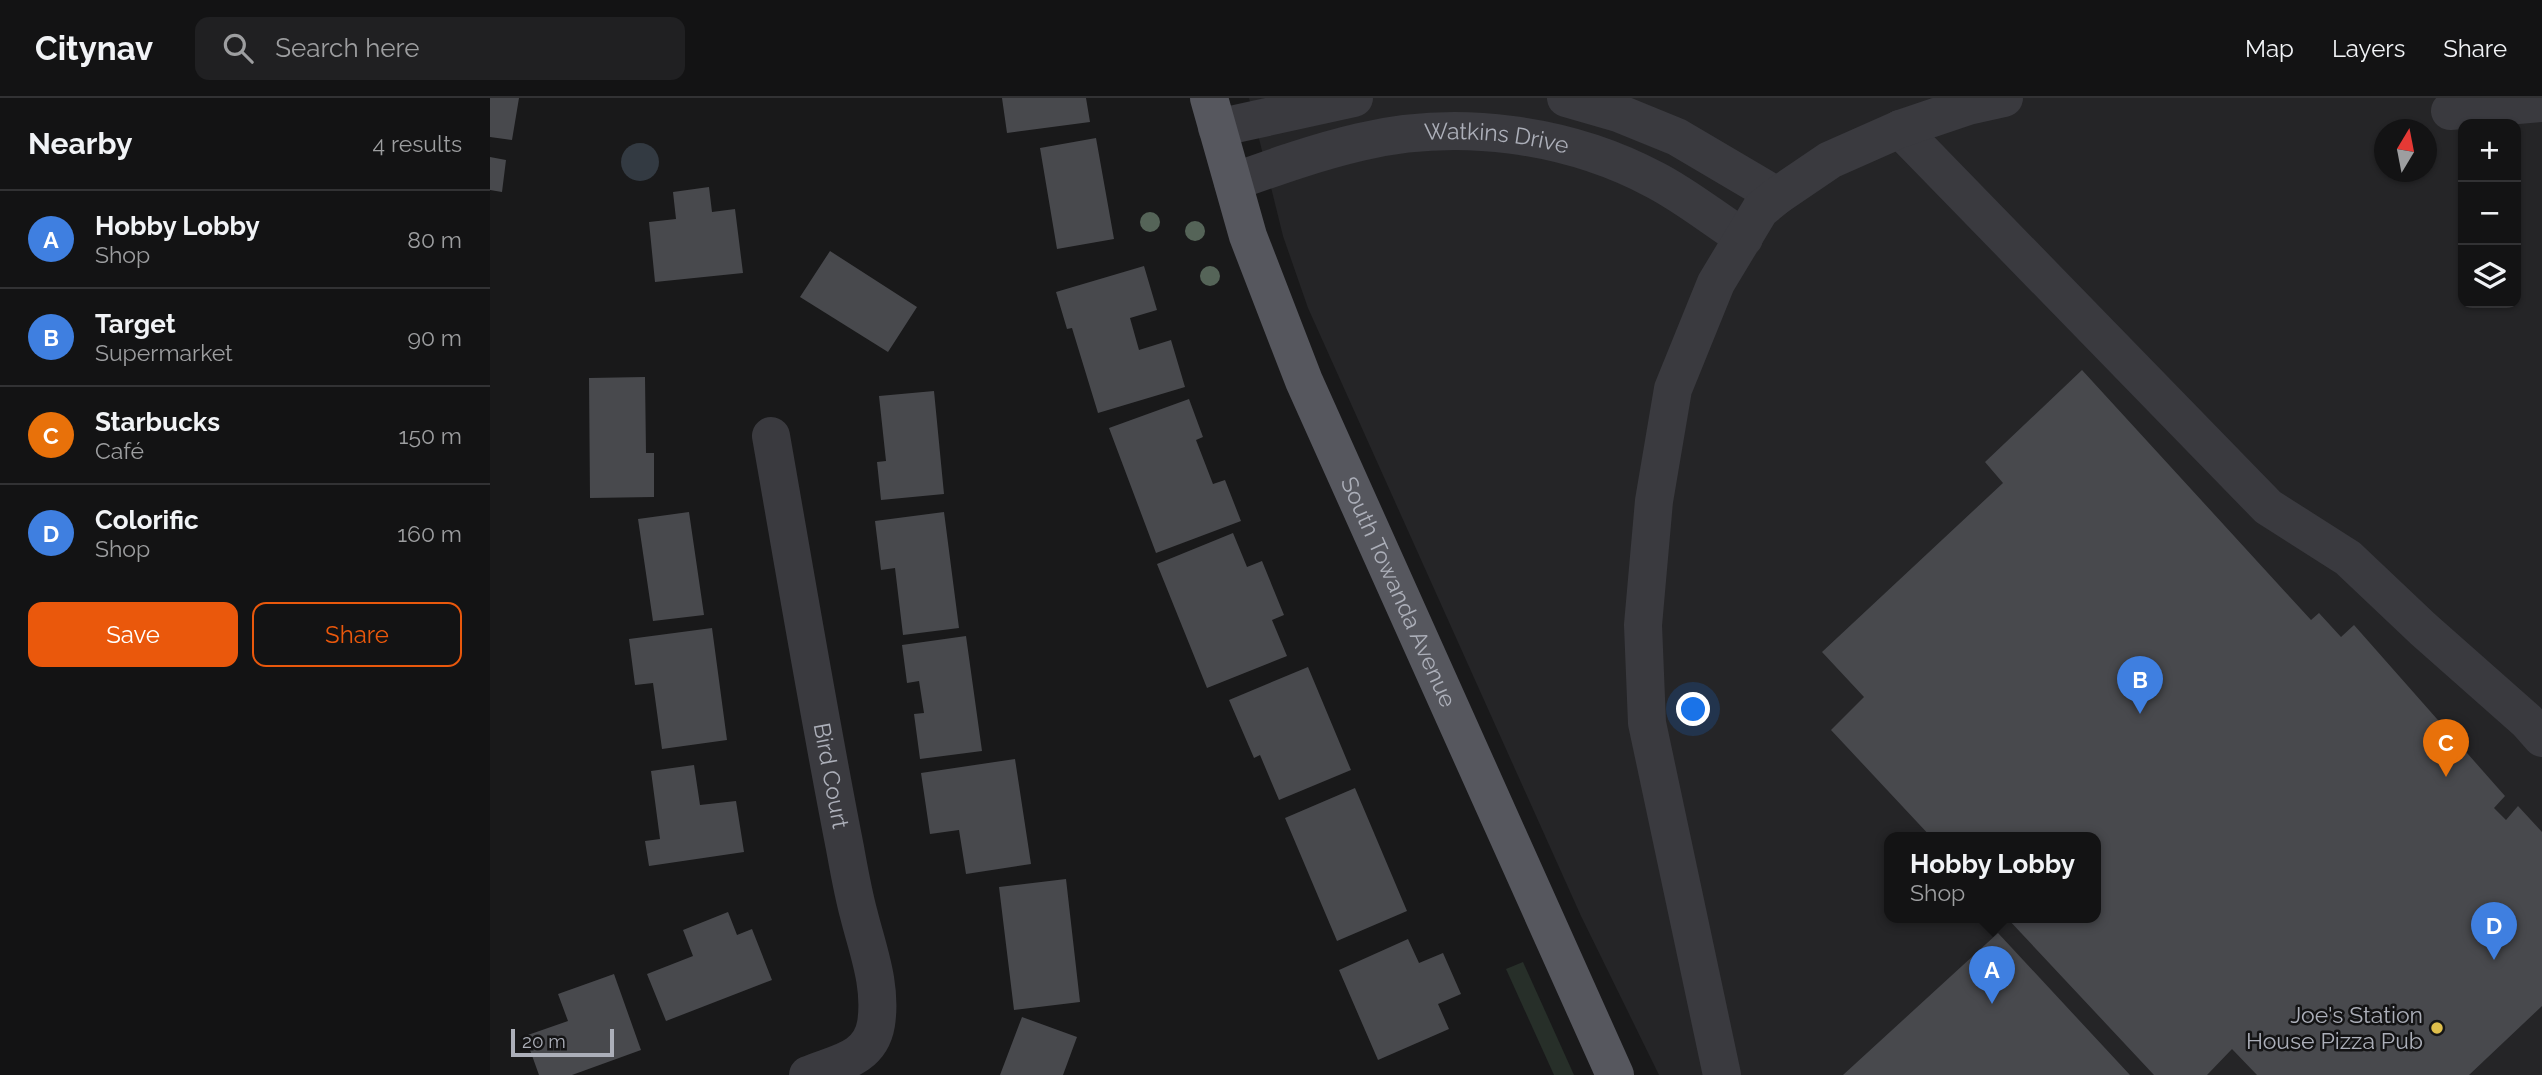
<!DOCTYPE html>
<html lang="en">
<head>
<meta charset="utf-8">
<style>
	:root { --surface:#131314; --page:#202022; --text:#f1f3f6; --muted:#9d9ea0; --line:#323234; --accent:#ea580c }
	body { margin:0; font-family:Raleway,sans-serif; background:var(--page); color:var(--text) }
	.controls { position:absolute; right:21px; top:21px; display:grid; overflow:hidden; border-radius:14px; box-shadow:0 2px 5px #0004 }
	.controls button { width:63px; height:63px; display:grid; place-items:center; padding:0; border:0; border-bottom:2px solid var(--line); background:var(--surface); color:var(--text); font:35px sans-serif }
	.compass { position:absolute; left:1884px; top:21px; width:63px; height:63px; border-radius:50%; background:var(--surface); box-shadow:0 2px 5px #0004; rotate:10deg }
	.scale { position:absolute; left:21px; bottom:18px; width:103px; box-sizing:border-box; padding-left:7px; border:4px solid #acafb9; border-top:0; font-size:19px; line-height:24px; white-space:nowrap; color:#acafb9; -webkit-text-stroke:5px #141415; paint-order:stroke }
	.you { position:absolute; left:1204px; top:612px; width:24px; height:24px; margin:-18px; border:5px solid #fff; border-radius:50%; background:#1a73e8; box-shadow:0 0 0 10px #1a73e833 }
	.badge { display:grid; place-items:center; width:46px; height:46px; border-radius:50%; background:var(--accent); color:#fff; font-size:23px; font-weight:700 }
	.pin { position:absolute; translate:-50% -58px; filter:drop-shadow(0 2px 4px #0008) }
	.pin::after { content:''; position:absolute; top:37px; width:24px; height:21px; background:inherit; clip-path:polygon(0 0,100% 0,50% 100%) }
	.popup { position:absolute; left:1394px; top:734px; width:217px; height:91px; box-sizing:border-box; display:grid; place-content:center; border-radius:14px; background:var(--surface); filter:drop-shadow(0 2px 5px #0005); font-size:23px; white-space:nowrap; color:var(--muted) }
	.popup b { font-size:26px; color:var(--text) }
	.popup::after { content:''; position:absolute; left:50%; top:100%; margin-left:-14px; border:14px solid transparent; border-top-color:var(--surface) }
	.list { margin:0; padding:0; list-style:none }
	h2 { display:flex; justify-content:space-between; align-items:center; height:91px; margin:0; padding:0 28px; font-size:30px }
	h2 small { font-size:23px; font-weight:400; color:var(--muted) }
	.list li { display:grid; grid-template-columns:46px 1fr auto; gap:21px; align-items:center; box-sizing:border-box; height:98px; padding:0 28px; border-top:2px solid var(--line) }
	.list b { display:block; font-size:26px; white-space:nowrap }
	.list p { margin:0; font-size:23px; white-space:nowrap; color:var(--muted) }
	.list em { font-size:23px; font-style:normal; color:var(--muted) }
	.actions { display:flex; gap:14px; padding:21px 28px }
	.actions a { flex:1; padding:16px 0; border:2px solid var(--accent); border-radius:14px; text-align:center; font-size:24px; color:var(--accent) }
	.actions .main { background:var(--accent); color:#fff }
	.icon { flex:none; width:38px; height:38px; fill:none; stroke:currentColor; stroke-width:2; stroke-linecap:round; stroke-linejoin:round }
	.map { position:relative; flex:none; width:2052px; height:977px; overflow:hidden }
	header { display:flex; align-items:center; gap:42px; box-sizing:border-box; height:98px; padding:0 35px; background:var(--surface); border-bottom:2px solid var(--line) }
	header strong { font-size:33px }
	nav { display:flex; gap:38px; margin-inline-start:auto; font-size:24px }
	.search { width:490px; height:63px; background:var(--page); display:flex; align-items:center; gap:18px; box-sizing:border-box; padding:0 24px; border-radius:14px; color:var(--muted); font-size:26px }
	main { display:flex }
	aside { flex:1; background:var(--surface) }
	.map>svg:first-child { display:block }
</style>
</head>
<body>
<header>
<strong>Citynav</strong>
<div class="search"><svg class="icon" aria-label="search" viewBox="0 0 24 24"><circle cx="10" cy="10" r="6"/><path d="M15 15l6 6"/></svg>Search here</div>
<nav><a>Map</a><a>Layers</a><a>Share</a></nav>
</header>
<main>
<aside>
<h2>Nearby<small>4 results</small></h2>
<ul class="list">
<li><span class="badge" style="background:#3f7fe0">A</span><div><b>Hobby Lobby</b><p>Shop</p></div><em>80 m</em></li>
<li><span class="badge" style="background:#3f7fe0">B</span><div><b>Target</b><p>Supermarket</p></div><em>90 m</em></li>
<li><span class="badge" style="background:#e8710a">C</span><div><b>Starbucks</b><p>Café</p></div><em>150 m</em></li>
<li><span class="badge" style="background:#3f7fe0">D</span><div><b>Colorific</b><p>Shop</p></div><em>160 m</em></li>
</ul>
<div class="actions"><a class="main">Save</a><a>Share</a></div>
</aside>
<div class="map">
<svg width="2052" height="977" viewBox="0 0 2052 977">
	<rect width="100%" height="100%" fill="#19191a"/>
	<!-- built -->
	<path fill="#252527" fill-rule="evenodd" d="M759,0H2052V977H1169L1091,818L818,210L793,138ZM1973,26H2026V205H1973ZM1895,32H1937V74H1895ZM1399,740H1605V820H1399Z"/>
	<!-- green -->
	<path fill="#272f29" d="M1033,864L1084,977H1064L1016,871Z"/>
	<!-- water -->
	<path fill="#333a42" d="M131 64a19 19 0 1 1 38 0a19 19 0 1 1-38 0Z"/>
	<!-- building -->
	<path fill="#48494d" d="M0,0H29L22,42L0,39Z
		M512,0H596L600,24L517,35Z
		M606,40L624,141L567,151L550,50Z
		M0,59L16,62L12,94L0,92Z
		M219,89L222,114L245,111L253,175L165,184L159,124L186,121L183,94Z
		M340,153L427,209L398,254L310,199Z
		M654,168L667,212L640,220L649,252L681,242L695,289L608,315L582,230L577,231L566,194Z
		M1592,272L1821,522L1829,515L1851,539L1864,527L2015,698L2004,710L2016,722L2028,708L2052,734V908L1979,977H1767L1742,951L1717,977H1664L1517,820H1605V740H1442L1341,632L1374,599L1332,554L1513,385L1495,364Z
		M155,279L156,355H164V399L100,400L99,280Z
		M444,293L454,396L391,402L387,364L396,363L389,298Z
		M699,301L713,339L706,342L723,386L735,382L751,423L666,455L619,330Z
		M199,414L214,517L163,523L148,421Z
		M454,414L469,530L413,537L405,470L391,472L385,423Z
		M743,435L757,469L772,463L794,517L782,522L797,558L717,590L667,466Z
		M222,530L237,642L172,651L163,585L145,587L139,541Z
		M476,538L492,653L430,661L424,616L434,615L429,583L417,585L412,547Z
		M818,569L861,672L789,702L770,657L764,660L739,602Z
		M525,661L541,766L476,776L469,732L440,736L431,675Z
		M204,667L210,707L246,703L254,754L159,768L155,743L170,741L161,673Z
		M865,690L917,813L847,843L795,720Z
		M576,781L590,904L524,912L509,789Z
		M238,814L247,837L262,831L282,882L176,923L157,876L203,858L193,832Z
		M1508,835L1640,977H1353Z
		M918,841L929,865L953,855L971,896L948,906L959,931L888,962L849,872Z
		M124,876L151,952L82,977H49L35,938L78,923L68,896Z
		M532,919L587,939L573,977H510Z"/>
	<g fill="none" stroke-linecap="round" stroke-linejoin="round">
		<!-- minor -->
		<g stroke="#3a3a3f" stroke-width="38">
			<path d="M1076,0L1128,15L1187,39L1287,98"/>
			<path d="M1960,13L2052,5"/>
			<path d="M727,30L864,0"/>
			<path d="M1410,31L1778,409L1858,460L1933,531L2037,623L2052,640"/>
			<path id="s1" d="M743,84C785,69 827,54 870,44C967,21 1077,35 1165,82C1196,98 1224,121 1254,140"/>
			<path id="s2" d="M281,338C305,475 328,613 355,750C359,772 363,795 369,817C378,853 392,888 386,926C380,962 346,965 318,977"/>
			<path d="M1232,977L1157,625L1153,527L1164,403L1183,291L1226,185L1270,112L1287,98L1340,62L1410,31L1478,8L1514,0"/>
		</g>
		<!-- major -->
		<path stroke="#56575e" stroke-width="38" id="s3" d="M719,0L758,138L814,283L1125,977"/>
	</g>
	<!-- trees -->
	<g fill="#556458">
		<circle cx="660" cy="124" r="10"/>
		<circle cx="705" cy="133" r="10"/>
		<circle cx="720" cy="178" r="10"/>
	</g>
	<!-- markers -->
	<circle fill="#dfbf4c" stroke="#141415" stroke-width="2.5" cx="1947" cy="930" r="7"/>
	<g text-anchor="middle" stroke-width="5" stroke-linejoin="round" paint-order="stroke">
		<!-- street labels -->
		<g font-size="23" fill="#acafb9" stroke="#141415">
			<text dy="8" stroke="none"><textPath href="#s1" startOffset="271">Watkins Drive</textPath></text>
			<text dy="8" stroke="none"><textPath href="#s3" startOffset="530">South Towanda Avenue</textPath></text>
			<text dy="8" stroke="none"><textPath href="#s2" startOffset="345">Bird Court</textPath></text>
		</g>
		<!-- poi labels -->
		<g font-size="23" fill="#acafb9" stroke="#141415" text-anchor="end">
			<text x="1933" y="925">Joe's Station<tspan x="1933" dy="26">House Pizza Pub</tspan></text>
		</g>
	</g>
</svg>
<div class="controls">
<button>+</button>
<button>−</button>
<button><svg class="icon" aria-label="layers" viewBox="0 0 24 24"><path d="M12 4l9 5-9 5-9-5zM3 14l9 5 9-5"/></svg></button>
</div>
<svg class="compass" viewBox="-18 -18 36 36"><path d="M0-13l5 13h-10z" fill="#e53935"/><path d="M0 13l5-13h-10z" fill="#9d9ea0"/></svg>
<div class="scale">20 m</div>
<div class="you"></div>
<div class="pin badge" style="left:1502px;top:906px;background:#3f7fe0">A</div>
<div class="popup"><b>Hobby Lobby</b>Shop</div>
<div class="pin badge" style="left:1650px;top:616px;background:#3f7fe0">B</div>
<div class="pin badge" style="left:1956px;top:679px;background:#e8710a">C</div>
<div class="pin badge" style="left:2004px;top:862px;background:#3f7fe0">D</div>
</div>
</main>
</body>
</html>
